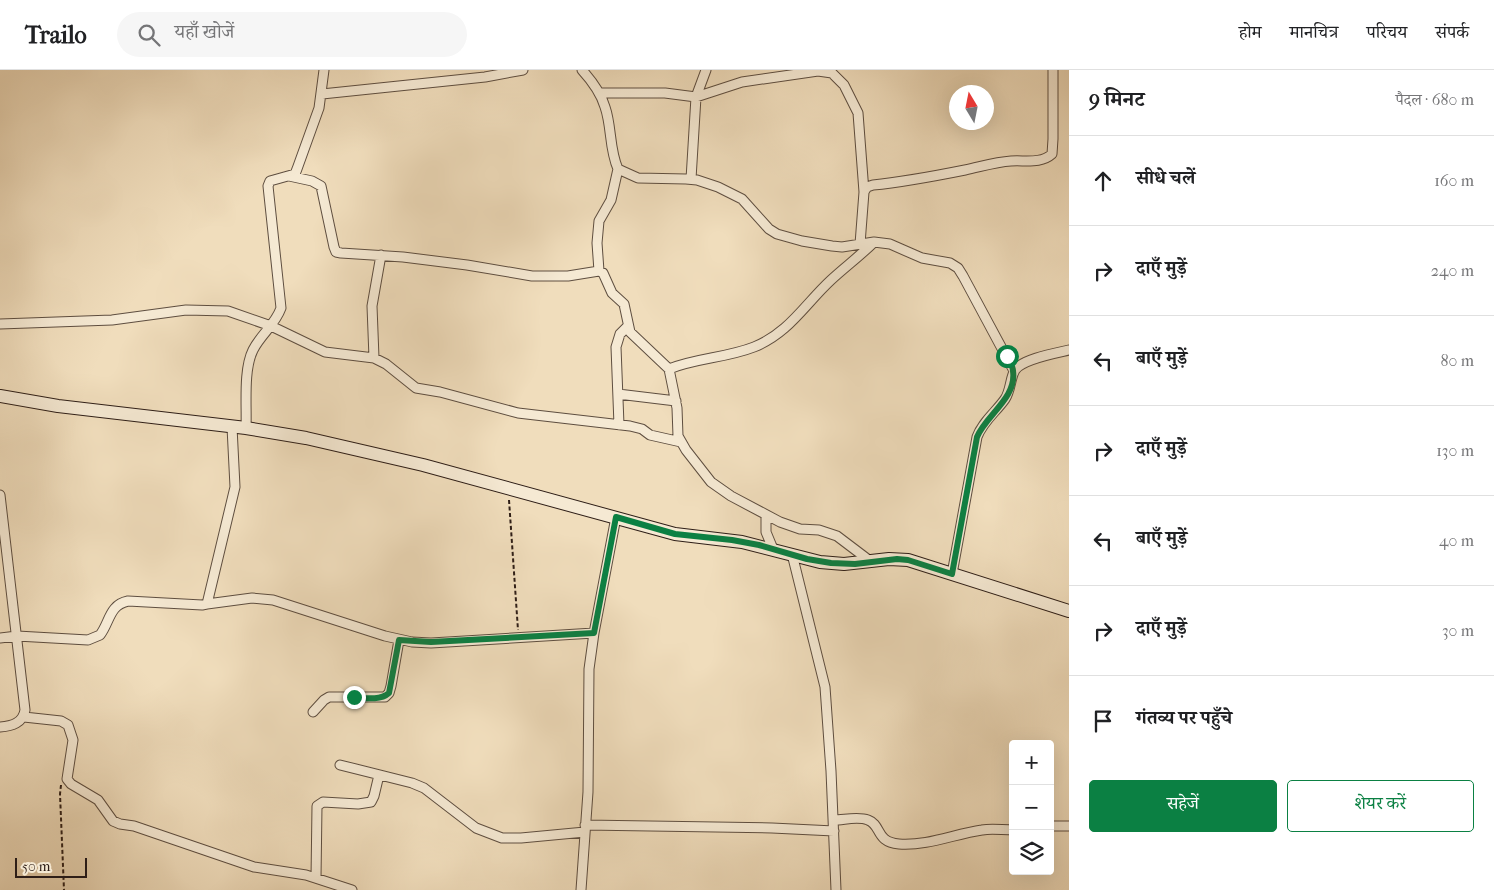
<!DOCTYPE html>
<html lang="hi">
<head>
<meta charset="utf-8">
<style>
	:root { --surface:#fff; --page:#f6f6f6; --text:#202124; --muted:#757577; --line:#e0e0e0; --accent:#0b8043 }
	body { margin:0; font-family:"IM FELL French Canon","Noto Serif Devanagari",serif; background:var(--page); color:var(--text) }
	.controls { position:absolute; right:15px; bottom:15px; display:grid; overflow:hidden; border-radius:5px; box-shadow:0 5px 20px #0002 }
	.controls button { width:45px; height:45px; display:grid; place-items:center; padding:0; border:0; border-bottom:1px solid var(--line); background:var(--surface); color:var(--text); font:25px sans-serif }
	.compass { position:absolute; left:949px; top:15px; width:45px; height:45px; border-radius:50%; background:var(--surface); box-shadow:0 5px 20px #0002; rotate:350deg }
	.scale { position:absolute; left:15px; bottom:12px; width:72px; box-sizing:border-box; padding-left:5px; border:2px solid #2e1e17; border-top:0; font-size:14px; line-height:18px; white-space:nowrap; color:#2e1e17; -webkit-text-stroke:4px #f5e9d3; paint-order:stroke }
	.stop { position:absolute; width:15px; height:15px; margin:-11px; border:4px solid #0b8043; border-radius:50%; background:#fff }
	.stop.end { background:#0b8043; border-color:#fff; box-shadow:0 1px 5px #0008 }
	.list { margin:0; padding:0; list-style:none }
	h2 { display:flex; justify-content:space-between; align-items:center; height:65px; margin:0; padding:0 20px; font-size:21px }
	h2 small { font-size:16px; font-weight:400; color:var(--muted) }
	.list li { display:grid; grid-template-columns:32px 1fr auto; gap:15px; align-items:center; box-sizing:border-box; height:90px; padding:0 20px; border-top:1px solid var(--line) }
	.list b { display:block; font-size:19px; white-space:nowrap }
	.list em { font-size:16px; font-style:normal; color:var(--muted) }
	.actions { display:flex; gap:10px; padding:15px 20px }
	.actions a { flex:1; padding:11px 0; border:1px solid var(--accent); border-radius:5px; text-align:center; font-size:18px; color:var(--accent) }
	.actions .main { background:var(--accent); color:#fff }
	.icon { flex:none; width:28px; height:28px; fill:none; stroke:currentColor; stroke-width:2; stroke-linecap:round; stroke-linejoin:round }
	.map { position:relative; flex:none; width:1069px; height:820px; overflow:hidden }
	header { display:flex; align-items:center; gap:30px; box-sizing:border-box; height:70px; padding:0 25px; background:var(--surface); border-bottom:1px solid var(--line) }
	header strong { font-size:24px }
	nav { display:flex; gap:28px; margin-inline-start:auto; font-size:18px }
	.search { width:350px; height:45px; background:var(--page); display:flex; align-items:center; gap:12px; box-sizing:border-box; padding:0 18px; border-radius:28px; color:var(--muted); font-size:19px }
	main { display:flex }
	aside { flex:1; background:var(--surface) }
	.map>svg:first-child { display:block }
</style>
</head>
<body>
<header>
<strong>Trailo</strong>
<div class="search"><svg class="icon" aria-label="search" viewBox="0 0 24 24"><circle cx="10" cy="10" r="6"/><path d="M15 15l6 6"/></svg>यहाँ खोजें</div>
<nav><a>होम</a><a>मानचित्र</a><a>परिचय</a><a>संपर्क</a></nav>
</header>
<main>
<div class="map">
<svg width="1069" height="820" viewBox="0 0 1069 820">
	<rect width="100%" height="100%" fill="#f0ddbc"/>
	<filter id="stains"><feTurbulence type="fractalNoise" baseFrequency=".004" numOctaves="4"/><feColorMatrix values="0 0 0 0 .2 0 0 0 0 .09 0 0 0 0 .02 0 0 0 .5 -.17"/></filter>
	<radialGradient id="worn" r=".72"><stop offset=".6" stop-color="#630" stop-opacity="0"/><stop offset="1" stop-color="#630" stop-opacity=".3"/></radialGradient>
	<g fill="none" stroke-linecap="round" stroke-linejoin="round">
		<defs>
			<path id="street" d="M582,0C592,11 601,23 605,37C612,57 609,79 618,99L638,108L686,109L697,110L718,117L742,129L769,159L777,164L802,171L832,176L842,177L874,172L890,174L922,188L950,193L958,198L963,206L1014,301
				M599,23H665L696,27L742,12L818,1L832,3L844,15L858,43L864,122
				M322,24L485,7L523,0
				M289,106L312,111L321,116L334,177L336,182L341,183L403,187L467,195L532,206H568L599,201L603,203L612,223L624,234L630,262L669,299L677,338L678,366L686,380L711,412L731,426L780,452L800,459L819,460L837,466L870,491
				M691,109L696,27L706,0
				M860,174L864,122L867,117L873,115C904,112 935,106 965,100C980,97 995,92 1011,91C1025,90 1041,94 1052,84L1053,69V0
				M599,201L597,173L599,151L611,130L618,99
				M0,254L112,250L186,240L228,241L271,256L325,282L374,288L386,294L416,318L440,322L518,343L630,356L642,359L650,365L681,372
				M374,288L372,236L381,185
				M669,299C696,288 726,288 754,277C789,263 805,234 831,210C845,197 860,186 874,172
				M618,324L676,331
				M619,355L616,277L620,264L628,256
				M246,358C247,336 243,300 253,280C261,264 275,255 281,238L268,116L270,111L295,104L297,99L319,38L324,0
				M0,425L25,640C23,653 12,656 0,657
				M766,446V462L773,479
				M792,484L825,617L831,701L836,820
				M952,504L977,367C983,351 996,342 1005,329C1011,320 1010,308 1015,300C1022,289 1056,283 1069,280
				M207,534L252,528L273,530L385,566L412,572L431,573L594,563
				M0,568L17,566L88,570L100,565C110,552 109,535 128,531L202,535L207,534L235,417L232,357
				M313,642L324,630L329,627H385L389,623L391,616L399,570
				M24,647L61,651L68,655L73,670L67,709L71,714L98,730L113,751L120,754L134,756L254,797L306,805L352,820
				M340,695L412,713L424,718L476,758L502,768H521L585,762
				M834,750C844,750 858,746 868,750C882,755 875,772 899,774C928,776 954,764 982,760C992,758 1002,760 1013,760
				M585,755L772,758L834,761
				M1050,756H1069
				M316,808L317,736L323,732L358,734L371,732L374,726L379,705
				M581,820L588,722L589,599L594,563L616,447"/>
			<path id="secondary" d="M0,326L58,336L246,358L306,368L423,395L675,464L742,472L820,492L844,494L889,489L908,490L1069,541"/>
		</defs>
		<!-- street casing -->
		<use href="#street" stroke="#5e4e40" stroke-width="11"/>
		<!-- secondary casing -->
		<use href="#secondary" stroke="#2e1e17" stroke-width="14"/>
		<!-- path -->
		<path stroke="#2e1e17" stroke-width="2" stroke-dasharray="4 2.5" stroke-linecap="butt" d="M509,430L518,560
			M61,715L60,724L64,820"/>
		<!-- street -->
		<use href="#street" stroke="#f5e9d3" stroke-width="9"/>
		<!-- secondary -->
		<use href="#secondary" stroke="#f5e9d3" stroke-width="12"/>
	</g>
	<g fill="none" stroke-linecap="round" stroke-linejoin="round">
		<!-- route -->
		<path stroke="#0b8043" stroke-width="6" d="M354,627C365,628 380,631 389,623L399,570L431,572L594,563L616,447L675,464L732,470L759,475L807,489L831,493L855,494L897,489L908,490L952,504L977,367C986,345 1017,328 1013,301C1013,296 1009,291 1007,286"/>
	</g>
	<rect width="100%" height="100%" filter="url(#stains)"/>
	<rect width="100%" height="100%" fill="url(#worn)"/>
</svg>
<div class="controls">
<button>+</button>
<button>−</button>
<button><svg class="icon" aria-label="layers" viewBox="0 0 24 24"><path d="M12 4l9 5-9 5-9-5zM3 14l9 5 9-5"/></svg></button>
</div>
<svg class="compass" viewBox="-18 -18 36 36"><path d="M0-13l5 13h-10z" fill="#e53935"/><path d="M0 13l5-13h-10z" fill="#757577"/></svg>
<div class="scale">50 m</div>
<div class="stop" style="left:1007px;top:286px"></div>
<div class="stop end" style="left:354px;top:627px"></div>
</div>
<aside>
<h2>9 मिनट<small>पैदल · 680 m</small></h2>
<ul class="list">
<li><svg class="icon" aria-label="ahead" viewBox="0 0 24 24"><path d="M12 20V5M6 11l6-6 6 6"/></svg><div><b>सीधे चलें</b></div><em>160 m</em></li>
<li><svg class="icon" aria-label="right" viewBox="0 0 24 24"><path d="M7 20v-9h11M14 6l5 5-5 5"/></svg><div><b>दाएँ मुड़ें</b></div><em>240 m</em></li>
<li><svg class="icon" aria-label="left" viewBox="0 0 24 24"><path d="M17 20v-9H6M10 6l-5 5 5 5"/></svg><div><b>बाएँ मुड़ें</b></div><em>80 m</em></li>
<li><svg class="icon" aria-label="right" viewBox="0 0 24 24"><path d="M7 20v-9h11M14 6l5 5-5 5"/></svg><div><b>दाएँ मुड़ें</b></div><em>130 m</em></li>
<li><svg class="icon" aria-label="left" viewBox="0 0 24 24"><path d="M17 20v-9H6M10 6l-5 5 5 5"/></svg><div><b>बाएँ मुड़ें</b></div><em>40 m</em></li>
<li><svg class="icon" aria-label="right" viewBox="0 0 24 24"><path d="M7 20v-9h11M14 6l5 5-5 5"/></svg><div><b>दाएँ मुड़ें</b></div><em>30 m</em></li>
<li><svg class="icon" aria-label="arrive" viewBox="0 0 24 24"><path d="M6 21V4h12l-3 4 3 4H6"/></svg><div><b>गंतव्य पर पहुँचे</b></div></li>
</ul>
<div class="actions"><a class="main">सहेजें</a><a>शेयर करें</a></div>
</aside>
</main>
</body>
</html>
